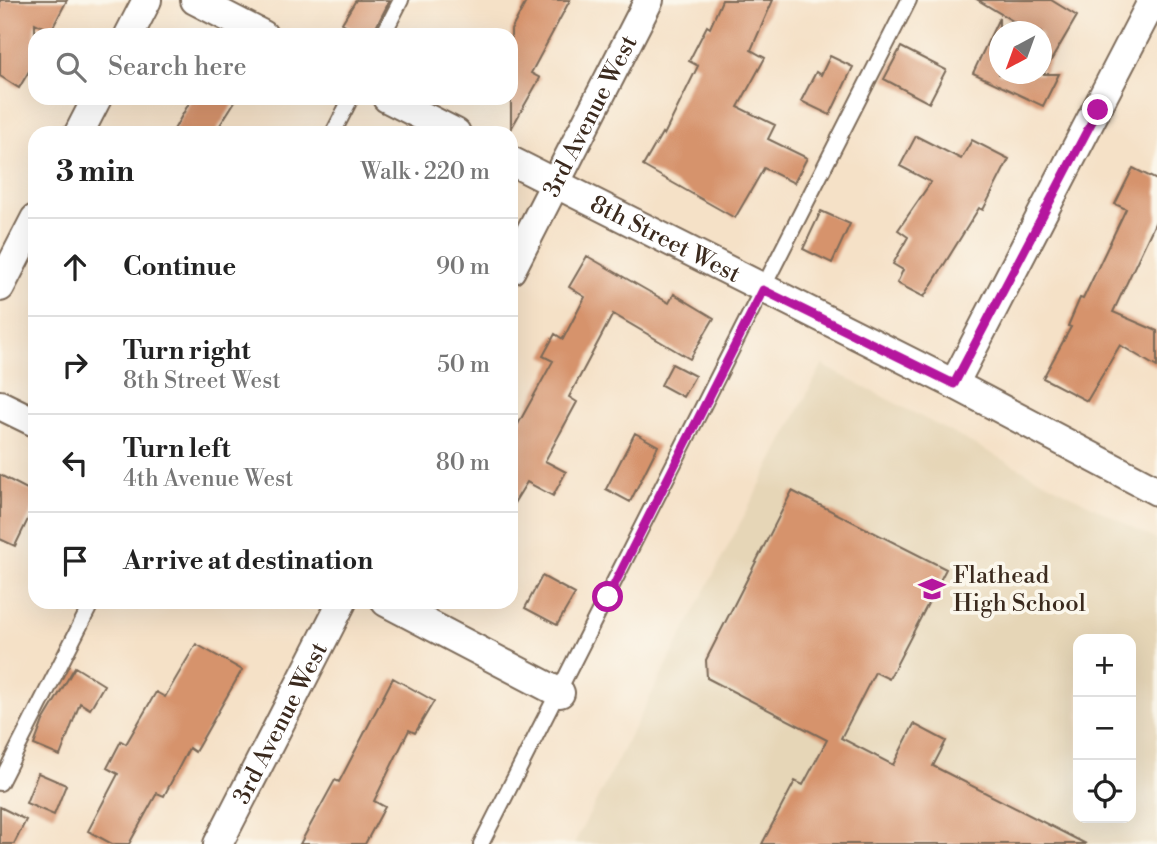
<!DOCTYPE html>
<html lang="en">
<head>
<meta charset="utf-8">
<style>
	:root { --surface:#fff; --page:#f6f6f6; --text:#222; --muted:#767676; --line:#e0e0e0 }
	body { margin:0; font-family:"Libre Bodoni",serif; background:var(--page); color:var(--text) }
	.controls { position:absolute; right:21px; bottom:21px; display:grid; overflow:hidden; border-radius:14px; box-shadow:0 7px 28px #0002 }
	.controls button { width:63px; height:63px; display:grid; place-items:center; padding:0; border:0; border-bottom:2px solid var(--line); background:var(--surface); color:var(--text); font:35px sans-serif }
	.compass { position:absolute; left:989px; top:21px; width:63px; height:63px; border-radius:50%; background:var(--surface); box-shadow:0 7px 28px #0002; rotate:221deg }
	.stop { position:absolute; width:21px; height:21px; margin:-16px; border:5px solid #b5179e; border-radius:50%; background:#fff }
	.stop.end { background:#b5179e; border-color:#fff; box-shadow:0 2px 7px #0008 }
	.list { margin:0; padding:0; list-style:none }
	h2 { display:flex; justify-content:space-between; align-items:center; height:91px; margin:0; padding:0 28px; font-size:30px }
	h2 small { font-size:23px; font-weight:400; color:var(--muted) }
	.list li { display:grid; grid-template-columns:46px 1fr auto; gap:21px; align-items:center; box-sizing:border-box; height:98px; padding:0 28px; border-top:2px solid var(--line) }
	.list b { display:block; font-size:26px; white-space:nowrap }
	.list p { margin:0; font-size:23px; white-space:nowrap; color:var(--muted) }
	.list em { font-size:23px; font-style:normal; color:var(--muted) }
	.icon { flex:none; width:38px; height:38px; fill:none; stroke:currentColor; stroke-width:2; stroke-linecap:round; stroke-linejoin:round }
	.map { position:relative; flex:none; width:1157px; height:844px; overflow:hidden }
	.search { position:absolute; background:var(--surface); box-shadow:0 7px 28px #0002; left:28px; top:28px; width:490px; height:77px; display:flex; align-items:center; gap:18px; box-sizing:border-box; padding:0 24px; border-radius:21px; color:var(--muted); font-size:26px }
	.panel { position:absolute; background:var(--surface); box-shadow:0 7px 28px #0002; left:28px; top:126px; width:490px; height:483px; border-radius:21px }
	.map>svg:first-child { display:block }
</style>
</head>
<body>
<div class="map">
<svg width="1157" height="844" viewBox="0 0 1157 844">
	<rect width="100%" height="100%" fill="#fbf7ec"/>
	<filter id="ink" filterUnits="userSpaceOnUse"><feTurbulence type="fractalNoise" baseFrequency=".0143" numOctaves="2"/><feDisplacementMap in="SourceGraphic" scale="14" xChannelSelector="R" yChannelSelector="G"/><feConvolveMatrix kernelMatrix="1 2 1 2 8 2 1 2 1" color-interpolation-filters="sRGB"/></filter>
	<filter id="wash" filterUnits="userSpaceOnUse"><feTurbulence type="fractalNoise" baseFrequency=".00686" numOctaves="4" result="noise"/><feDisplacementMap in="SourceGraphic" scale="28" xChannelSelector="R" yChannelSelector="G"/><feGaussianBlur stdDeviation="1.57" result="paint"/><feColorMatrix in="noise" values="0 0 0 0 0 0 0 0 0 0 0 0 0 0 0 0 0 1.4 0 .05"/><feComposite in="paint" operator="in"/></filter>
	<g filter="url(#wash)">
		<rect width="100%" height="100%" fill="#f5e1c7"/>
		<!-- built -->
		<path fill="#e6d6b7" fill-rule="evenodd" d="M822,365L1157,540V844H574ZM1078,639H1131V818H1078Z"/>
		<g id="blocks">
			<!-- building -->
			<path fill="#d6936c" d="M0,0H67L51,31L35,23V61L19,88L0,76Z
				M356,0H390L372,35H363L342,23Z
				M527,0H570L531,73L540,78L511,129V30Z
				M722,0H773L751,50L765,58L738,107L775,125L768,139L807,158L794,183L764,168L735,218L643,166L662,133L664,135L698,66L689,61L707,26L710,28Z
				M978,0H1051L1077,16L1043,74H1059L1043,106L973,73L999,18V74H1041V32H1031Z
				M901,47L946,70L929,103L884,79Z
				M830,56L853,67L830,115L801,101L816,72L821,75Z
				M192,98H237L215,133H172Z
				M916,136L961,159L972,140L1009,159L983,210L979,208L924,297L897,283L903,270L893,264L908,237L898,230L931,182L900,166Z
				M1133,168L1157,180V219L1113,312L1157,331V367L1120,345L1087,401L1043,378L1071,327L1068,326L1080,298L1083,299L1126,209L1115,204Z
				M821,211L850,224L832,263L803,249Z
				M587,256L669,303L674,294L714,318L690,359L613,314L569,397L577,402L545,461L566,472L553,496L527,482L511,508V437L553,361L543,356L555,334L563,339L585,297L569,287Z
				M672,364L695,376L683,397L661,385Z
				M635,433L658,446L630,502L606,489Z
				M0,475L35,493V505L15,546L0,539Z
				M792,491L946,569L889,679L875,672L841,738L893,765L914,724L946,741L933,766L1086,844H762L795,781L803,785L827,740L707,678L706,660Z
				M542,576L575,594L557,625L525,608Z
				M196,644L242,670L195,752L189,748L164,796L157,793L129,844H112L88,831L118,774L107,768L121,741L126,744L156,692L165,697Z
				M75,667L104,685L90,709L80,703L60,756L34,745L43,721Z
				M393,678L434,701L415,733L409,730L374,801L385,807L365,844H300L335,780L339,782Z
				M38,773L66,785L54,815L26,803Z
				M0,807L26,820L14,844H0Z"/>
		</g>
	</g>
	<g filter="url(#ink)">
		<use href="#blocks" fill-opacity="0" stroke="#7c6a59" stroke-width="2"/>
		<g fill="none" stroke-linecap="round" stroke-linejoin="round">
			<defs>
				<path id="service" d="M383,35L401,0
					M333,133L351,98
					M0,783L92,602
					M481,844L909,0"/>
				<g id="minor">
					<path d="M195,0L263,35"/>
					<path d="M129,35L147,0"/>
					<path d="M387,98L456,133"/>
					<path d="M79,133L97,98"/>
					<path id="s1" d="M511,161L954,384L1157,491"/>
					<path id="s2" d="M511,270L649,0"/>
					<path d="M0,287L35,219"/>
					<path d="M954,384L1153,0"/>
					<path d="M0,405L35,422"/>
					<path d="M386,602L560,693"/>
					<path id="s3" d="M218,844L342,602"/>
				</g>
			</defs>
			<!-- service casing -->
			<use href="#service" stroke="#7c6a59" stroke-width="18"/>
			<!-- minor casing -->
			<use href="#minor" stroke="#7c6a59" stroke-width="32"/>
			<!-- service -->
			<use href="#service" stroke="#fff" stroke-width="14"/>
			<!-- minor -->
			<use href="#minor" stroke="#fff" stroke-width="28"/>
		</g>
	</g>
	<g fill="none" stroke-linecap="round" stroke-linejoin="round" filter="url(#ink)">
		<!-- route -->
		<path stroke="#b5179e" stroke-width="9" d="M608,597L763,290L954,384L1098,110"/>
	</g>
	<!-- icons -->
	<defs>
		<symbol id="school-bare" viewBox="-9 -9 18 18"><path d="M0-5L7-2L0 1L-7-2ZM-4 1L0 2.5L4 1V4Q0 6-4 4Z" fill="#b5179e" stroke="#fbf7ec" stroke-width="2.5" paint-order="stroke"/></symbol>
	</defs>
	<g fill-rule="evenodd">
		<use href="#school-bare" x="913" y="570" width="38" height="38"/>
	</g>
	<g text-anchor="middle" stroke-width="7" stroke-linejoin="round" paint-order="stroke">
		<!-- street labels -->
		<g font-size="24" fill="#3b2a1e" stroke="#fbf7ec">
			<text dy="8" stroke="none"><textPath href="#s2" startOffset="173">3rd Avenue West</textPath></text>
			<text dy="8" stroke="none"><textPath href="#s1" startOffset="173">8th Street West</textPath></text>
			<text dy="8" stroke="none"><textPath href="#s3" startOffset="136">3rd Avenue West</textPath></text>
		</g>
		<!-- poi labels -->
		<g font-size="24" fill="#3b2a1e" stroke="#fbf7ec" text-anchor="start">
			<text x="953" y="583">Flathead<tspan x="953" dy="28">High School</tspan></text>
		</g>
	</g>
</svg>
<div class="controls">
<button>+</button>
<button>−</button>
<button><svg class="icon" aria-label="locate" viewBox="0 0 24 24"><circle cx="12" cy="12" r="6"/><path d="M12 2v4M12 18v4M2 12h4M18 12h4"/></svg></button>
</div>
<svg class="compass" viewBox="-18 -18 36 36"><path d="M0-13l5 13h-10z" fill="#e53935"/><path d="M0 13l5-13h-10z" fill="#767676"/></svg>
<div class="stop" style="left:608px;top:597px"></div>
<div class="stop end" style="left:1098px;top:110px"></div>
<div class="search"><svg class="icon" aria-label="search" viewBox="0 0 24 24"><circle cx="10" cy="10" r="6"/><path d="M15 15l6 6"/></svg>Search here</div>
<section class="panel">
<h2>3 min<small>Walk · 220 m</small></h2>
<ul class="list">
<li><svg class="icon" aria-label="ahead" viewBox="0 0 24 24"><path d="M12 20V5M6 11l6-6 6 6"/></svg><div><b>Continue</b></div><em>90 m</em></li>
<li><svg class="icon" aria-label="right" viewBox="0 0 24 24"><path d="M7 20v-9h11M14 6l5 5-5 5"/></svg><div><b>Turn right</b><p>8th Street West</p></div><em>50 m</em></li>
<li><svg class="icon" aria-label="left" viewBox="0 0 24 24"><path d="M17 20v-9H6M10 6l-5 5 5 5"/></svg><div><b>Turn left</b><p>4th Avenue West</p></div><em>80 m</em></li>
<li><svg class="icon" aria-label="arrive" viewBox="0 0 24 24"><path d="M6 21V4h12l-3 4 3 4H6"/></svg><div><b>Arrive at destination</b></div></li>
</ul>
</section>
</div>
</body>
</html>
